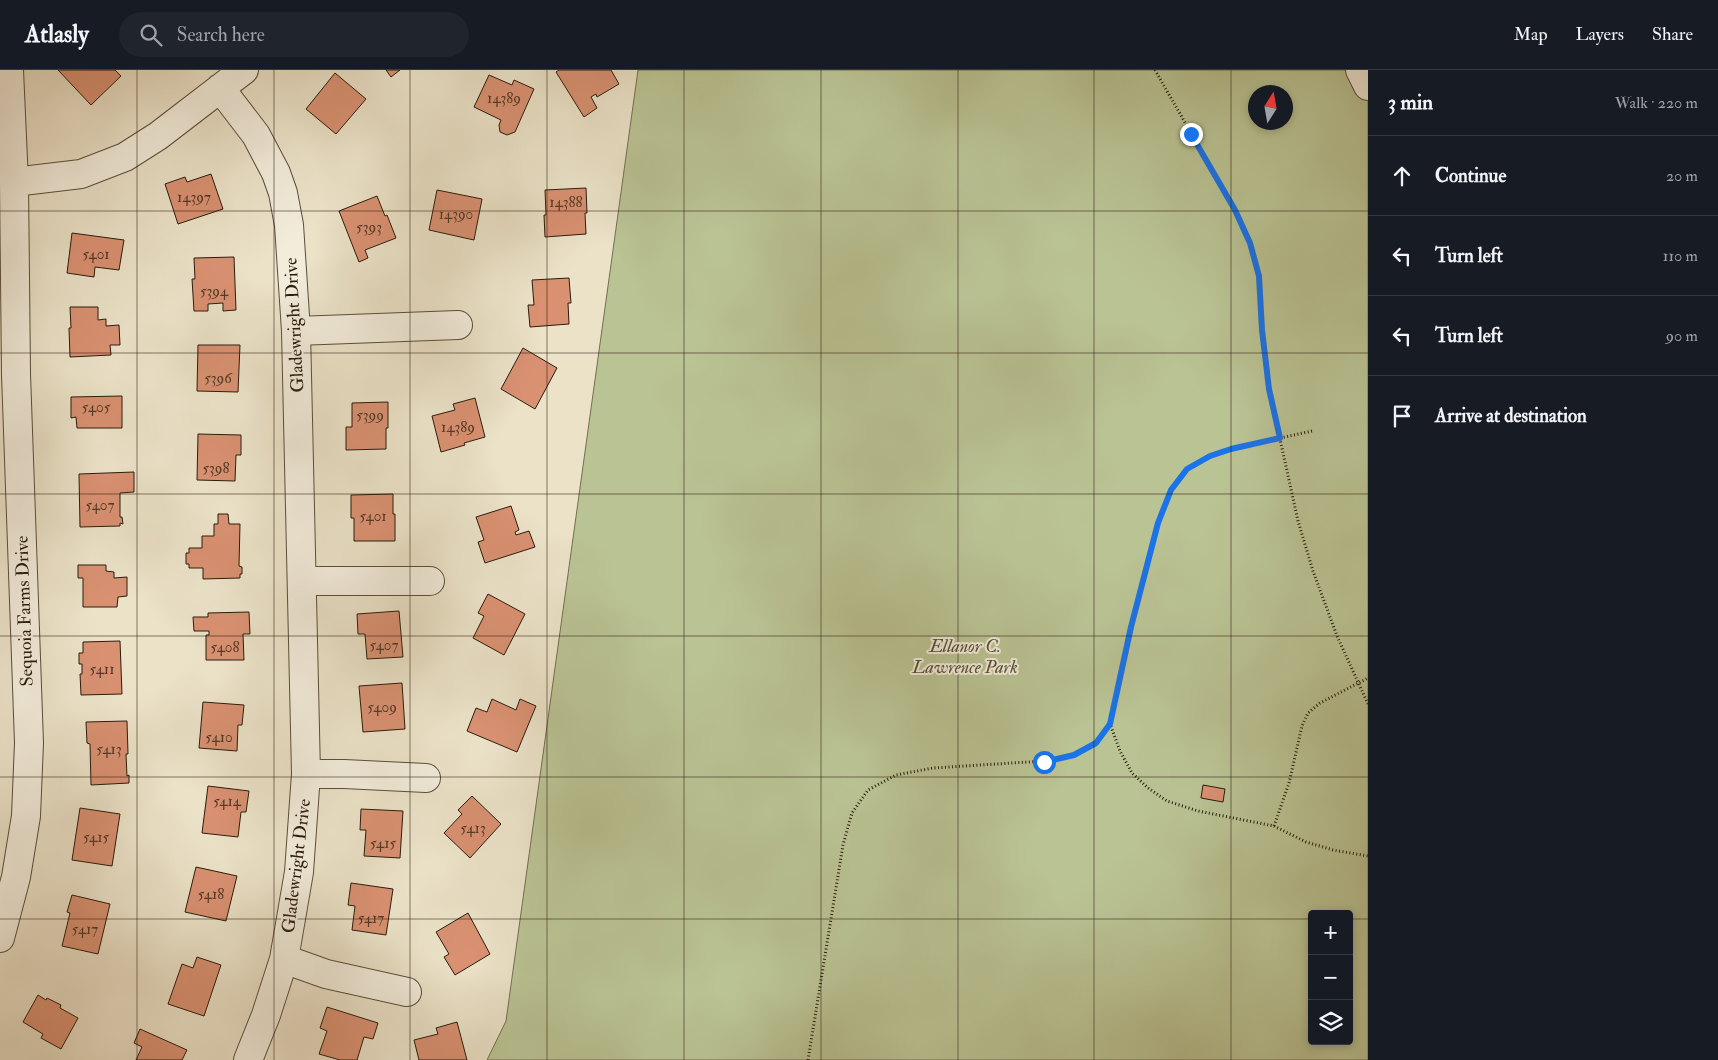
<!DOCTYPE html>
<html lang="en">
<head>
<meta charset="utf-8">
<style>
	:root { --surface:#171b24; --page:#20242c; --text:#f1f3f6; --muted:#9ea1a6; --line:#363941 }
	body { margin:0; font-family:"IM FELL Double Pica",serif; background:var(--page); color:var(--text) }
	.controls { position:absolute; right:15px; bottom:15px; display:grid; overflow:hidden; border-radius:5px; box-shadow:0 2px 8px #0003 }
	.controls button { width:45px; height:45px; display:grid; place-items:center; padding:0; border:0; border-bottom:1px solid var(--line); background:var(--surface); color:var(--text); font:25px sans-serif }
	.compass { position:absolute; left:1248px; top:15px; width:45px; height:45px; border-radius:50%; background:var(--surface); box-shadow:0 2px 8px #0003; rotate:11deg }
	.stop { position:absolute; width:15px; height:15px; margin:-11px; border:4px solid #1a73e8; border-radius:50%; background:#fff }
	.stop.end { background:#1a73e8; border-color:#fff; box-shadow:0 1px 5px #0008 }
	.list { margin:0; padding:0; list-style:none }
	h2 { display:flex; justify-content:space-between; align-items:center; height:65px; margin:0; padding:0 20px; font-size:21px }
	h2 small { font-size:16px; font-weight:400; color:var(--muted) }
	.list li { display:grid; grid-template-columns:32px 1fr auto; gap:15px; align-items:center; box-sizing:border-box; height:80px; padding:0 20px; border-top:1px solid var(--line) }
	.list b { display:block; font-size:19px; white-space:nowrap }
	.list em { font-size:16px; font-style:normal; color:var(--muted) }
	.icon { flex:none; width:28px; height:28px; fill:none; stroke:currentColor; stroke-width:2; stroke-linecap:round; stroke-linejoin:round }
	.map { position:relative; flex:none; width:1368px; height:990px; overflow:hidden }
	header { display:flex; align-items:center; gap:30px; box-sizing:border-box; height:70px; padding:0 25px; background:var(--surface); border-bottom:1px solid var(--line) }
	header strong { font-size:24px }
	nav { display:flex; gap:28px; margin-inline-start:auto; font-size:18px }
	.search { width:350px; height:45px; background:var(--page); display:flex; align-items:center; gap:12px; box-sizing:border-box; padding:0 18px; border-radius:28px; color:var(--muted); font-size:19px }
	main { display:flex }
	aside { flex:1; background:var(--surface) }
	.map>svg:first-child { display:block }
</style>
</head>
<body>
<header>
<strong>Atlasly</strong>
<div class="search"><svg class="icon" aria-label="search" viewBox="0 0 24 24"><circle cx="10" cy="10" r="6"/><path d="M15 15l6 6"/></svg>Search here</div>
<nav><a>Map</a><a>Layers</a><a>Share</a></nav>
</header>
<main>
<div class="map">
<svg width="1368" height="990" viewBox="0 0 1368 990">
	<rect width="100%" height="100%" fill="#ebe2c8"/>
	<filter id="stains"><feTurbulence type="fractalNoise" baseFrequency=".004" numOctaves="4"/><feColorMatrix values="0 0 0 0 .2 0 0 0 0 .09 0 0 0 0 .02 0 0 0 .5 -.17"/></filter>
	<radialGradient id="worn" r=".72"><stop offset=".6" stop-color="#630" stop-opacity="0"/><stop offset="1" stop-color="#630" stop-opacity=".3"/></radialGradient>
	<!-- green -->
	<path fill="#bac394" stroke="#727050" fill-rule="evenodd" d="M638,0H1368V990H487L506,951ZM1256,22H1286V52H1256ZM1312,844H1349V971H1312Z"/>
	<!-- building -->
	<path fill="#d99172" stroke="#291c0c" d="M58,0H115L121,6L91,35Z
		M386,0H400L391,7Z
		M559,0H611L619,14L597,27L596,24L591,27L597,38L584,47L556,2Z
		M335,3L366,29L336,64L306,39Z
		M489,5L512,15L514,10L534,19L515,62L507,65L500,62L499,55L501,50L474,37Z
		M211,104L223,139L178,154L165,114L185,107L187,112Z
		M586,118L587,143H585L586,164L545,167L544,145H546L545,120Z
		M437,120L482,129L474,170L429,160Z
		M377,126L385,146L387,145L396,168L365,180L368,188L359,192L339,141Z
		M72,163L124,170L119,200L95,197L94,207L67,203Z
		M234,187L236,240L223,241V233L208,234V241H194L192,209H195L194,188Z
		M569,208L571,233H568L569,254L530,257L528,235H534L532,210Z
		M70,237H98V250L106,249V256L119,255L120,275H110L111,285L70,287L69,258H71Z
		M198,275H240L238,322L197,321Z
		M523,278L557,298L535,339L501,319Z
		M122,326V358H77L76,347L71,348V327Z
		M475,328L485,367L464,373L465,375L441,382L432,346L455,340L453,334Z
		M388,332V358H386V379L346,380V357H352V333Z
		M198,364L241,365V385H236L235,411L197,410Z
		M134,402V422L120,423V447H122L123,454L120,453V456L80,457L79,404Z
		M393,424V444H395V471H354V448H351V425Z
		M511,436L519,460L515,462L516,465L529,461L535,477L485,493L478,472L484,470L476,447Z
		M218,444H228L229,454H240L239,496L242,497V504H240V508L203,509V498H189V494H186V483H189V478H202V466H214V454H218Z
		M78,495H106V501L114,502V508L127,507V526L118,527L117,537H83V508H78Z
		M488,524L525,544L504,585L473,568L484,546L478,543Z
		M399,541L403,587L367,589L365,564H358L357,544Z
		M249,542L250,564H243L244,590H206V565H209V561H194L193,547H208V543Z
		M120,571L122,624L81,625L80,604H82V594H79V583H83V572Z
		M402,613L405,659L363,662L359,616Z
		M492,629L516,640L520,629L536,636L517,682L467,661L476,638L487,642Z
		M203,632L244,635L242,655H238L237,681L199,678Z
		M127,651L128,684H126L127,706L129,705V713L91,715L90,674L87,673L86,652Z
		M1203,715L1225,719L1223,732L1201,728Z
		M208,716L249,721L246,742H241L238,767L202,763Z
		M472,726L501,754L470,788L444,763L462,744L458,740Z
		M80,738L120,744L112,796L72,790Z
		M361,739L403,741L400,788L364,786L366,760H360Z
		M196,797L237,806L226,851L185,842Z
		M351,813L393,819L386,865L352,860L355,836L348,835Z
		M72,825L110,834L98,884L62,876L70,843L67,842Z
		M468,843L490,884L455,905L444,887L449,884L436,862Z
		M197,887L221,895L204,946L168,934L182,894L193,898Z
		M38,925L46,930L47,928L61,935L60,938L78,948L61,979L41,968L43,964L23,952Z
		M327,937L378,953L373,969L364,967L357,990H340L319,984L327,961L320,958Z
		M457,952L467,990H419L414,970L438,964L436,958Z
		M140,959L187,980L182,990H136L142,977L134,973Z"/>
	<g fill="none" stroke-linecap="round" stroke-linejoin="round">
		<defs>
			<path id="minor" d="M1360,0L1368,16
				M220,18L256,65L276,103L283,123L289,155L296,261L306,704L299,802L284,889L266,945L248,990
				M14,112L81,104L125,87L158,66L244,0
				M296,261L458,255
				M303,511H430
				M306,704H344L426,708
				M0,868L16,807L26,746L29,673L16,304L14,112L9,0
				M284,889L326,904L407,922"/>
		</defs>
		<!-- minor casing -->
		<use href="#minor" stroke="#5a4e3b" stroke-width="30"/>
		<!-- path -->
		<path stroke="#291c0c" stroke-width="3" stroke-dasharray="1 2.5" stroke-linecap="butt" d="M1155,0L1235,140L1250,173L1259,206L1262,260L1269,319L1298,451L1313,501L1337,566L1368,634
			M1312,361L1231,379L1210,386L1187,399L1171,420L1158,453L1131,557L1110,654L1120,681L1132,703L1148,718L1167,731L1198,741L1274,756L1306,772L1333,780L1368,786
			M1274,756L1289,713L1302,656L1308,643L1320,633L1368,608
			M808,990L843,775L852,743L868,720L896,705L933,698L1044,691L1073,685L1096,673L1109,655"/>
		<!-- minor -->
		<use href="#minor" stroke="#f2ecdb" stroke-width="28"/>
	</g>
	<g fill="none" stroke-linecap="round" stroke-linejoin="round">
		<!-- route -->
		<path stroke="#1a73e8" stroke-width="6" d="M1044,692L1074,685L1096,673L1110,654L1131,557L1158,453L1171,420L1187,399L1210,386L1231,379L1280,368L1269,319L1262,260L1259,206L1250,173L1235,140L1191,64"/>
	</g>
	<!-- grid -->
	<path fill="none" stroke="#291c0c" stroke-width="1" stroke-opacity="0.55" d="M137,0V990M274,0V990M410,0V990M547,0V990M684,0V990M821,0V990M958,0V990M1094,0V990M1231,0V990M0,141H1368M0,283H1368M0,424H1368M0,566H1368M0,707H1368M0,849H1312M1349,849H1368"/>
	<g text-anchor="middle" stroke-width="4" stroke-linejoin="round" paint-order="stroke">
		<!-- number labels -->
		<g font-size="15" fill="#553926">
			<text x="504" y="33">14389</text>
			<text x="194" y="132">14397</text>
			<text x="566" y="137">14388</text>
			<text x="456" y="149">14390</text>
			<text x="369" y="162">5393</text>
			<text x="96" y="189">5401</text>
			<text x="214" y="226">5394</text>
			<text x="218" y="313">5396</text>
			<text x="96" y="342">5405</text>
			<text x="370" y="350">5399</text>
			<text x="458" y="362">14389</text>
			<text x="216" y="403">5398</text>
			<text x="100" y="440">5407</text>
			<text x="373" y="451">5401</text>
			<text x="384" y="580">5407</text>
			<text x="225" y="582">5408</text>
			<text x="102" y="604">5411</text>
			<text x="382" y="642">5409</text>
			<text x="219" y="672">5410</text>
			<text x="109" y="684">5413</text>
			<text x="227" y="736">5414</text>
			<text x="473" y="763">5413</text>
			<text x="96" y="772">5415</text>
			<text x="383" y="778">5415</text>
			<text x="211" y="829">5418</text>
			<text x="371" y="853">5417</text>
			<text x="85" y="864">5417</text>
		</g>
		<!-- street labels -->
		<g font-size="18" fill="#291c0c" stroke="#f2ecdb">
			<text transform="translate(294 255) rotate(-93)" y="6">Gladewright Drive</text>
			<text transform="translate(24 541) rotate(-92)" y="6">Sequoia Farms Drive</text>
			<text transform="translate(296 796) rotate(-83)" y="6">Gladewright Drive</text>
		</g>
		<!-- park labels -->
		<g font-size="18" font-style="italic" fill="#544e35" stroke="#f2ecdb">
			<text x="965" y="582">Ellanor C.<tspan x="965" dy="21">Lawrence Park</tspan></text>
		</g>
	</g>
	<rect width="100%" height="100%" filter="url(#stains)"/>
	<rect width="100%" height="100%" fill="url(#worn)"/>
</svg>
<div class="controls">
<button>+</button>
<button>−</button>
<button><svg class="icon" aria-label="layers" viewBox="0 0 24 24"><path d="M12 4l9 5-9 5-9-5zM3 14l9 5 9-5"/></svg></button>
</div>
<svg class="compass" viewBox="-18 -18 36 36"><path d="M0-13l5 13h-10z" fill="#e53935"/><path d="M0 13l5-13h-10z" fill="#9ea1a6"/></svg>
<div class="stop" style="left:1044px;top:692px"></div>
<div class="stop end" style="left:1191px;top:64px"></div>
</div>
<aside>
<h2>3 min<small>Walk · 220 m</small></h2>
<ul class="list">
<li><svg class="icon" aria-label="ahead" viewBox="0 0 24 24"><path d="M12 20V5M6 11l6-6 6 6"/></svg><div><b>Continue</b></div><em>20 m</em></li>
<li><svg class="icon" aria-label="left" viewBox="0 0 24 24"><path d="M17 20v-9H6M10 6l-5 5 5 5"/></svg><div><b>Turn left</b></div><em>110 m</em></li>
<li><svg class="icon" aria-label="left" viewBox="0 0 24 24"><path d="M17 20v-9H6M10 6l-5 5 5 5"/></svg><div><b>Turn left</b></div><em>90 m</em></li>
<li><svg class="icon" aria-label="arrive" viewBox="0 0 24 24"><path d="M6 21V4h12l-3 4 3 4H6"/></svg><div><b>Arrive at destination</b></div></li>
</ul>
</aside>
</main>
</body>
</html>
